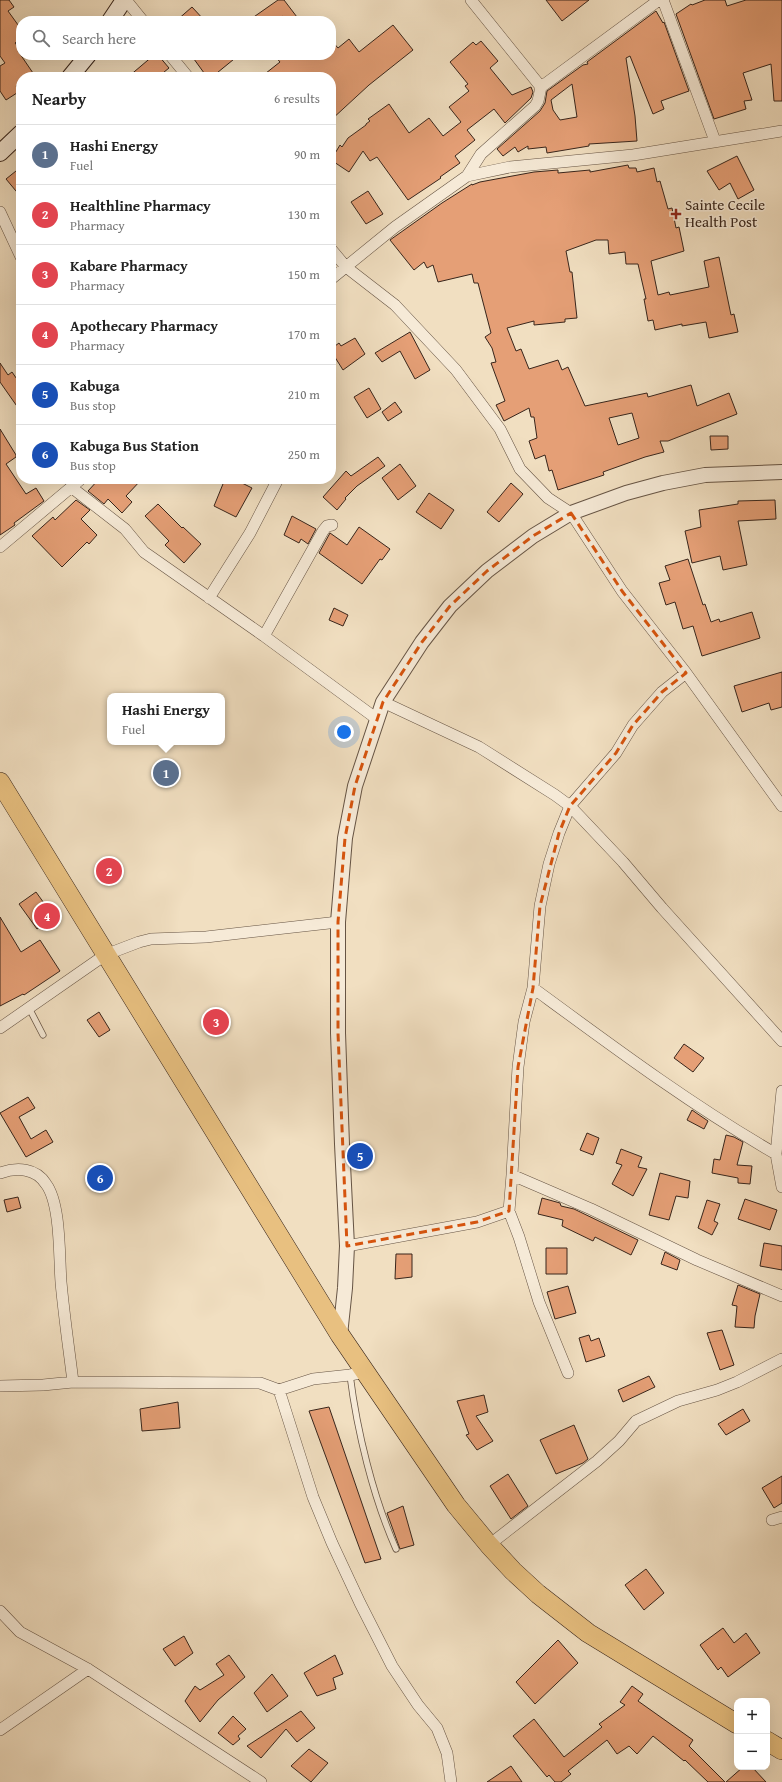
<!DOCTYPE html>
<html lang="en">
<head>
<meta charset="utf-8">
<style>
	:root { --surface:#fff; --page:#f6f6f6; --text:#222; --muted:#767676; --line:#e0e0e0; --accent:#1a73e8 }
	body { margin:0; font-family:"Gentium Book Plus",serif; background:var(--page); color:var(--text) }
	.controls { position:absolute; right:12px; bottom:12px; display:grid; overflow:hidden; border-radius:8px; box-shadow:0 4px 16px #0002 }
	.controls button { width:36px; height:36px; display:grid; place-items:center; padding:0; border:0; border-bottom:1px solid var(--line); background:var(--surface); color:var(--text); font:20px sans-serif }
	.you { position:absolute; left:344px; top:732px; width:14px; height:14px; margin:-10px; border:3px solid #fff; border-radius:50%; background:#1a73e8; box-shadow:0 0 0 6px #1a73e833 }
	.badge { display:grid; place-items:center; width:26px; height:26px; border-radius:50%; background:var(--accent); color:#fff; font-size:13px; font-weight:700 }
	.pin { position:absolute; translate:-50% -50%; border:2px solid #fff; box-shadow:0 1px 4px #0006 }
	.popup { position:absolute; left:107px; top:693px; width:118px; height:52px; box-sizing:border-box; display:grid; place-content:center; border-radius:8px; background:var(--surface); filter:drop-shadow(0 1px 3px #0005); font-size:13px; white-space:nowrap; color:var(--muted) }
	.popup b { font-size:15px; color:var(--text) }
	.popup::after { content:''; position:absolute; left:50%; top:100%; margin-left:-8px; border:8px solid transparent; border-top-color:var(--surface) }
	.list { margin:0; padding:0; list-style:none }
	h2 { display:flex; justify-content:space-between; align-items:center; height:52px; margin:0; padding:0 16px; font-size:17px }
	h2 small { font-size:13px; font-weight:400; color:var(--muted) }
	.list li { display:grid; grid-template-columns:26px 1fr auto; gap:12px; align-items:center; box-sizing:border-box; height:60px; padding:0 16px; border-top:1px solid var(--line) }
	.list b { display:block; font-size:15px; white-space:nowrap }
	.list p { margin:0; font-size:13px; white-space:nowrap; color:var(--muted) }
	.list em { font-size:13px; font-style:normal; color:var(--muted) }
	.icon { flex:none; width:22px; height:22px; fill:none; stroke:currentColor; stroke-width:2; stroke-linecap:round; stroke-linejoin:round }
	.map { position:relative; flex:none; width:782px; height:1782px; overflow:hidden }
	.search { position:absolute; background:var(--surface); box-shadow:0 4px 16px #0002; left:16px; top:16px; width:320px; height:44px; display:flex; align-items:center; gap:10px; box-sizing:border-box; padding:0 14px; border-radius:16px; color:var(--muted); font-size:15px }
	.panel { position:absolute; background:var(--surface); box-shadow:0 4px 16px #0002; left:16px; top:72px; width:320px; height:412px; border-radius:16px }
	.map>svg:first-child { display:block }
</style>
</head>
<body>
<div class="map">
<svg width="782" height="1782" viewBox="0 0 782 1782">
	<rect width="100%" height="100%" fill="#f1dfc1"/>
	<filter id="stains"><feTurbulence type="fractalNoise" baseFrequency=".005" numOctaves="4"/><feColorMatrix values="0 0 0 0 .2 0 0 0 0 .09 0 0 0 0 .02 0 0 0 .5 -.17"/></filter>
	<radialGradient id="worn" r=".72"><stop offset=".6" stop-color="#630" stop-opacity="0"/><stop offset="1" stop-color="#630" stop-opacity=".3"/></radialGradient>
	<!-- building -->
	<path fill="#e59f76" stroke="#38251b" fill-rule="evenodd" d="M0,0H9L14,7L8,11L21,29V38L15,43L20,49L18,51L33,73L28,77H21V82L16,86L20,91L6,100L0,91V66L5,63L0,56Z
		M278,0H284L300,21H287L283,16L277,21H248Z
		M546,0H589L562,21Z
		M705,0H725L727,6L746,0H782V101H774L771,64L743,73L752,100L744,101L746,109L714,119L676,14L691,4L692,5Z
		M192,7L205,21H176Z
		M656,11L663,23L664,22L689,91L661,101L664,109L653,114L630,56L626,58L635,116L637,141L589,144V146L547,153L546,147L528,149V146L518,152L515,147L503,156L497,149L540,111L545,103L547,91L583,65L588,64L587,62ZM572,84L577,117L560,120L553,110L551,100Z
		M393,25L413,50L369,85L331,120V77H261L280,62L274,55H331V40L338,48L349,39L359,52Z
		M481,41L498,61L490,68L512,95L531,87L533,92L531,98L505,123L494,109L467,130L475,140L455,156L460,163L440,177L441,178L408,200L377,157L370,161L363,151L349,172L331,160L340,145L342,147L348,138L366,125V124L370,121L368,119L389,104L409,133L429,118L443,136L461,122L449,107L469,91L465,86L468,84L450,62L473,42L476,45Z
		M154,55H158L169,68L158,77H128Z
		M191,55H239L212,77H207Z
		M737,156L754,190L738,199L730,183L719,190L707,171Z
		M628,165L629,168H636L637,172L654,168L657,182L660,181L668,209L672,208L676,228L679,227L684,251L651,261L658,295L669,292L670,295L709,287L704,261L719,257L731,315L734,314L738,332L709,338L706,322L682,326V324L655,330L653,320L648,321L644,299H646L638,264H626L625,252L609,254L608,240H596L566,251L570,272H572L577,318L565,319V322L534,325V321L507,328L516,351L521,349L529,369L558,360L562,370L568,367L585,406L647,393L648,397L691,385L697,406L729,393L737,414L668,441H660L664,452L645,457L603,472L604,475L558,490L552,470L549,471L545,455L535,459L529,441L537,438L534,417H531L529,408L504,421L496,405L505,401L491,363L496,362L492,348L485,337L491,333L478,283H474L472,274L438,282L433,265L427,268L424,262L414,270L390,240L442,203L472,184V185L480,182L534,172L558,170V173L590,170V172ZM632,413L639,438L618,445L609,418Z
		M21,167V197L6,179Z
		M368,191L383,214L366,224L351,202Z
		M410,332L430,370L415,379L400,351L382,362L375,353Z
		M355,338L365,354L343,370L331,351V349L339,343L341,346Z
		M0,363L8,375L12,372L21,385V412L0,382Z
		M369,388L381,409L367,418L354,397Z
		M395,402L402,412L388,421L382,412Z
		M0,429L16,455V457L6,464L26,494L36,488L44,501L14,523L15,525L0,535Z
		M710,436H728V449L711,450Z
		M378,457L385,466L357,486L345,498L346,499L337,510L323,497L346,471L351,476Z
		M400,464L416,486L398,500L382,478Z
		M99,479H142L126,496L132,502L122,513L108,499L104,504L88,491Z
		M225,479H234L252,488L236,517L214,506Z
		M511,483L523,494L499,522L487,512Z
		M429,493L454,510L441,529L416,512Z
		M76,500L90,510L81,519L97,535L89,544L87,542L62,567L32,536L53,517L55,520Z
		M775,500L776,519L738,521L747,565L723,570L720,556L692,563L685,531L701,527L699,510L738,504V501Z
		M158,504L182,528L183,527L201,544L184,563L165,545L169,541L145,516Z
		M292,516L316,529L308,544L301,539L299,543L284,535Z
		M359,527L390,549L382,560L380,559L362,584L319,553L330,533L347,545Z
		M688,559L703,605L705,604L711,622L719,619L720,622L752,612L760,638L702,656L693,626L683,629L675,602L666,605L659,583L670,580L665,566Z
		M334,608L348,615L343,626L329,620Z
		M782,672V707L771,710L769,703L742,712L734,686Z
		M36,892L54,917L37,929L19,904Z
		M0,917L21,952L40,940L60,971L24,995L23,994L0,1006Z
		M99,1012L110,1030L99,1037L87,1020Z
		M684,1044L704,1058L693,1072L674,1058Z
		M28,1097L35,1108L19,1117L31,1139L46,1130L53,1142L26,1157L0,1113Z
		M692,1110L708,1121L704,1129L687,1120Z
		M587,1133L599,1138L593,1155L580,1150Z
		M726,1135L734,1137L743,1142L737,1165L752,1166L750,1184L738,1183V1178L712,1173L714,1159L720,1160Z
		M621,1149L642,1157L638,1167L647,1169L633,1196L612,1184L622,1165L616,1163Z
		M660,1173L690,1181L688,1198L676,1196L669,1220L649,1215Z
		M18,1197L21,1208L7,1212L4,1200Z
		M542,1198L560,1203L561,1206L574,1209L638,1240L631,1255L595,1237L593,1241L562,1226L563,1220L538,1214Z
		M745,1199L777,1210L770,1230L738,1219Z
		M707,1200L720,1204L714,1221L718,1223L712,1235L698,1228Z
		M764,1243L782,1246V1270L760,1266Z
		M546,1248H567V1274H546Z
		M665,1252L680,1260L677,1270L661,1264Z
		M396,1254H412V1277L395,1279Z
		M738,1285L760,1294L755,1316L754,1328L735,1327L737,1306L732,1305Z
		M568,1286L576,1313L555,1319L547,1292Z
		M722,1330L734,1365L720,1370L707,1333Z
		M589,1335L591,1341L599,1338L605,1356L586,1362L579,1338Z
		M649,1376L655,1387L623,1402L618,1390Z
		M484,1395L488,1412L476,1416L493,1441L477,1450L466,1435L469,1434L457,1401Z
		M178,1402L180,1428L142,1431L140,1409Z
		M329,1407L370,1527L381,1559L365,1563L309,1411Z
		M743,1409L750,1421L726,1435L718,1424Z
		M574,1425L588,1459L583,1463L556,1474L540,1440Z
		M508,1474L528,1506L511,1519L490,1486Z
		M782,1476V1503L774,1508L762,1488Z
		M403,1506L414,1545L400,1549L387,1513Z
		M646,1569L664,1593L644,1610L625,1585Z
		M723,1628L734,1643L746,1633L760,1653L728,1677L721,1667L718,1670L700,1645Z
		M184,1636L193,1653L175,1666L163,1649Z
		M558,1640L578,1663L535,1704L516,1682Z
		M229,1655L245,1677L218,1700L200,1722L185,1701L195,1686L200,1690L224,1675L216,1664Z
		M335,1655L343,1674L333,1678L336,1689L317,1696L304,1673Z
		M272,1674L288,1696L267,1712L254,1693Z
		M632,1686L643,1694L638,1701L693,1740L689,1746L725,1782H708L685,1760L684,1761L653,1736L637,1754L629,1746L617,1754L607,1740L568,1771L571,1774L561,1782H555L549,1775L547,1777L513,1736L534,1719L564,1757L602,1727L599,1724L625,1705L620,1702Z
		M301,1711L315,1728L297,1742L286,1729L261,1758L247,1746Z
		M233,1716L246,1729L238,1736L240,1739L233,1745L218,1733Z
		M309,1749L328,1763L311,1782L291,1766Z
		M511,1766L522,1782H487Z
		M743,1767H752L766,1782H726Z"/>
	<g fill="none" stroke-linecap="round" stroke-linejoin="round">
		<defs>
			<path id="service" d="M29,1008L43,1035
				M350,1375C357,1431 373,1497 396,1549"/>
			<path id="minor" d="M126,0L143,21
				M471,0L541,87L659,0
				M663,0L715,141
				M170,55L188,77
				M467,176L481,154L535,106L538,101L541,87
				M0,212L21,257
				M331,249L346,267L395,305L456,370L500,429L520,469L548,498L571,513L622,591L686,673L782,806
				M331,279L395,227L467,176L510,167L633,155L782,131
				M71,487L125,529L144,552L264,636L377,719
				M0,547L81,479
				M209,598L250,533L278,479
				M264,636L323,531L327,526L332,525
				M686,673L662,692L633,725L616,753L570,806L559,833L549,864L540,906L533,988L524,1022L518,1067L512,1175L591,1209L697,1260L782,1296
				M383,702L479,747L555,795L570,806L623,862L662,908L782,1041
				M533,988C612,1046 691,1105 776,1154
				M0,1028L105,955L139,942L151,939L206,937L338,922
				M782,1091L776,1154L782,1187
				M0,1173C17,1167 36,1168 46,1184C61,1204 59,1257 61,1282C64,1316 69,1349 73,1382
				M509,1211L519,1237L539,1302L568,1373
				M347,1246L477,1222L509,1211L512,1175
				M0,1386L43,1385L73,1382L260,1383L279,1390L313,1379L350,1375L365,1372
				M279,1390L313,1497L332,1543L360,1603L392,1666L418,1705L437,1728L447,1753L451,1782
				M772,1520L782,1517
				M489,1545L597,1461L619,1441L636,1421L678,1401L717,1390L737,1382L782,1359
				M0,1611L20,1632L88,1669L261,1782
				M0,1730L88,1669"/>
			<path id="tertiary" d="M340,1335L345,1288L347,1246L342,1144L338,1033V922L345,838L355,786L383,702L422,642L450,606L487,571L533,536L571,513L626,493L663,483L705,475L782,472"/>
			<path id="secondary" d="M110,21L124,0
				M70,77L88,55
				M0,153L21,133"/>
			<path id="trunk" d="M0,782L340,1335L456,1505L489,1545L513,1571L538,1594L588,1633L737,1724
				M767,1741L782,1750"/>
		</defs>
		<!-- service casing -->
		<use href="#service" stroke="#665444" stroke-width="7"/>
		<!-- minor casing -->
		<use href="#minor" stroke="#665444" stroke-width="12"/>
		<!-- tertiary casing -->
		<use href="#tertiary" stroke="#665444" stroke-width="16"/>
		<!-- secondary casing -->
		<use href="#secondary" stroke="#38251b" stroke-width="18"/>
		<!-- trunk casing -->
		<use href="#trunk" stroke="#38251b" stroke-width="20"/>
		<!-- service -->
		<use href="#service" stroke="#f6ead7" stroke-width="5.5"/>
		<!-- minor -->
		<use href="#minor" stroke="#f6ead7" stroke-width="11"/>
		<!-- tertiary -->
		<use href="#tertiary" stroke="#f6ead7" stroke-width="14"/>
		<!-- secondary -->
		<use href="#secondary" stroke="#f6ead7" stroke-width="16"/>
		<!-- trunk -->
		<use href="#trunk" stroke="#e8c080" stroke-width="19"/>
	</g>
	<!-- marked area -->
	<path fill="none" stroke="#d6540e" stroke-width="3" stroke-dasharray="8 5" stroke-linejoin="round" d="M571,513L622,591L686,673L662,692L633,725L616,753L570,806L559,833L540,906L533,988L518,1067L509,1211L477,1222L347,1246L338,1033V922L345,838L355,786L383,702L422,642L450,606L487,571L533,536Z"/>
	<!-- markers -->
	<path fill="#8f2418" stroke="#f6ead7" stroke-width="1.5" d="M674 208h4v4h4v4h-4v4h-4v-4h-4v-4h4z"/>
	<g text-anchor="middle" stroke-width="3" stroke-linejoin="round" paint-order="stroke">
		<!-- poi labels -->
		<g font-size="15" fill="#38251b" stroke="#f6ead7" text-anchor="start">
			<text x="685" y="210">Sainte Cecile<tspan x="685" dy="17">Health Post</tspan></text>
		</g>
	</g>
	<rect width="100%" height="100%" filter="url(#stains)"/>
	<rect width="100%" height="100%" fill="url(#worn)"/>
</svg>
<div class="controls">
<button>+</button>
<button>−</button>
</div>
<div class="you"></div>
<div class="pin badge" style="left:166px;top:773px;background:#5c6f8a">1</div>
<div class="popup"><b>Hashi Energy</b>Fuel</div>
<div class="pin badge" style="left:109px;top:871px;background:#e0444e">2</div>
<div class="pin badge" style="left:216px;top:1022px;background:#e0444e">3</div>
<div class="pin badge" style="left:47px;top:916px;background:#e0444e">4</div>
<div class="pin badge" style="left:360px;top:1156px;background:#1a4fb4">5</div>
<div class="pin badge" style="left:100px;top:1178px;background:#1a4fb4">6</div>
<div class="search"><svg class="icon" aria-label="search" viewBox="0 0 24 24"><circle cx="10" cy="10" r="6"/><path d="M15 15l6 6"/></svg>Search here</div>
<section class="panel">
<h2>Nearby<small>6 results</small></h2>
<ul class="list">
<li><span class="badge" style="background:#5c6f8a">1</span><div><b>Hashi Energy</b><p>Fuel</p></div><em>90 m</em></li>
<li><span class="badge" style="background:#e0444e">2</span><div><b>Healthline Pharmacy</b><p>Pharmacy</p></div><em>130 m</em></li>
<li><span class="badge" style="background:#e0444e">3</span><div><b>Kabare Pharmacy</b><p>Pharmacy</p></div><em>150 m</em></li>
<li><span class="badge" style="background:#e0444e">4</span><div><b>Apothecary Pharmacy</b><p>Pharmacy</p></div><em>170 m</em></li>
<li><span class="badge" style="background:#1a4fb4">5</span><div><b>Kabuga</b><p>Bus stop</p></div><em>210 m</em></li>
<li><span class="badge" style="background:#1a4fb4">6</span><div><b>Kabuga Bus Station</b><p>Bus stop</p></div><em>250 m</em></li>
</ul>
</section>
</div>
</body>
</html>
